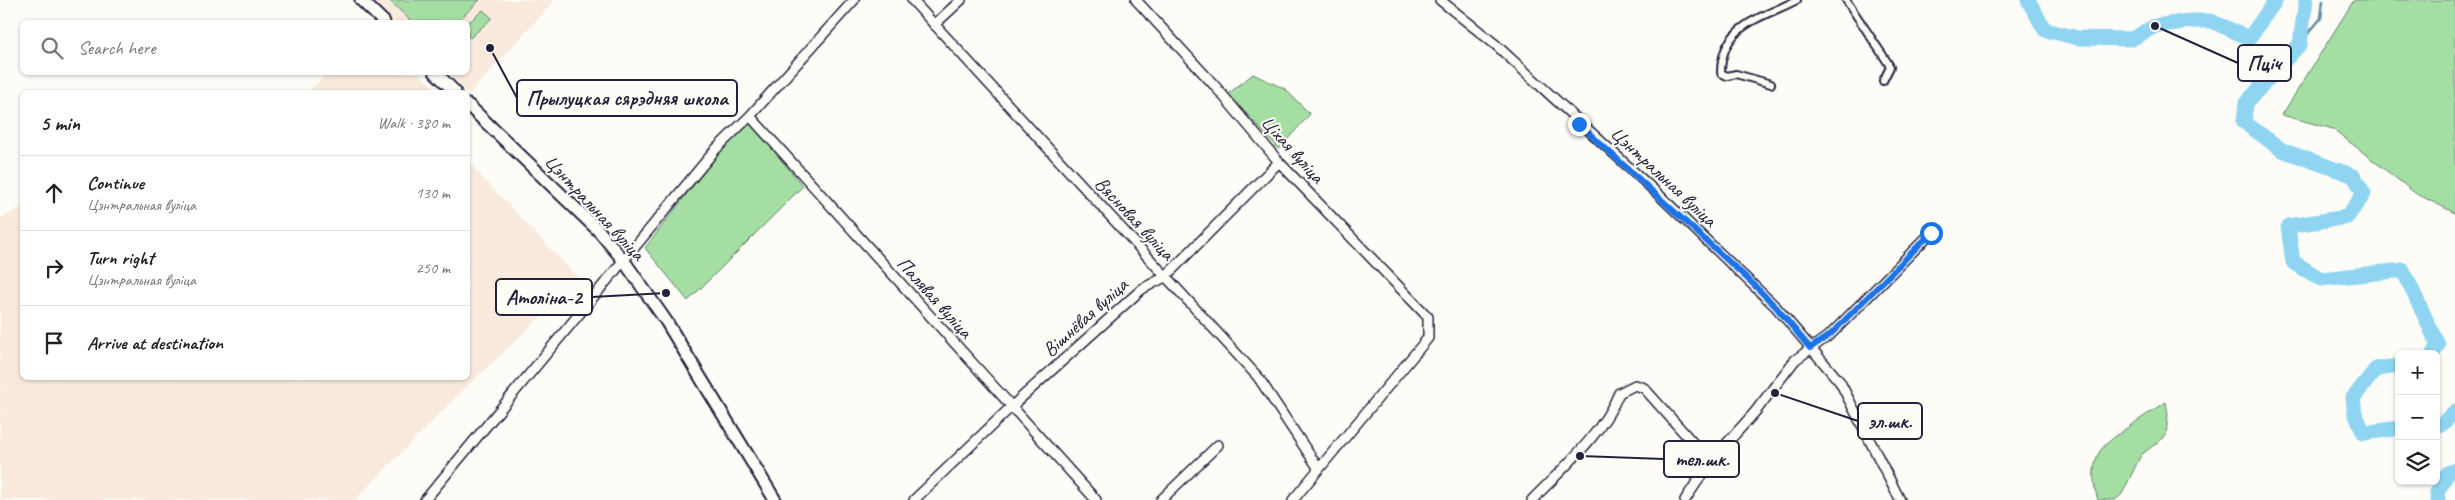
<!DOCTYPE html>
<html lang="en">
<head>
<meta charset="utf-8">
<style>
	:root { --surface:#fff; --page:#f2f2f2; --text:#222; --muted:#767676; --line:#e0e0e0 }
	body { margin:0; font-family:Caveat,sans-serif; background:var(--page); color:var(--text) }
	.controls { position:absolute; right:15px; bottom:15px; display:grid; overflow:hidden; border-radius:8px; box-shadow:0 1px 4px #0004 }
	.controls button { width:45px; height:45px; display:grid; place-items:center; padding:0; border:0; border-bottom:1px solid var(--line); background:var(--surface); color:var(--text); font:25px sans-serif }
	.stop { position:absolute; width:15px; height:15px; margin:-11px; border:4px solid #1a73e8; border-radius:50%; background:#fff }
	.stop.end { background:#1a73e8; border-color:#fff; box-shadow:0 1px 5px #0008 }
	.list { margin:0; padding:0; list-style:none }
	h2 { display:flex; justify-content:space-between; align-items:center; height:65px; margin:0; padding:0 20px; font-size:21px }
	h2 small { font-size:16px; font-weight:400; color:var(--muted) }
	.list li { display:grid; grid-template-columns:32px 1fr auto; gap:15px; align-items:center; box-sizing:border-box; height:75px; padding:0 20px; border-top:1px solid var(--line) }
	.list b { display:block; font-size:19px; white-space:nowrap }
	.list p { margin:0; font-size:16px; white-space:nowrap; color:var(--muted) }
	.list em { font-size:16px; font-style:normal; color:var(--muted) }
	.icon { flex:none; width:28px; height:28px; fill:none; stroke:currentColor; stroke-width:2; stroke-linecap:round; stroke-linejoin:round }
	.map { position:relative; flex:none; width:2455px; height:500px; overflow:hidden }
	.search { position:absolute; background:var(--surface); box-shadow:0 1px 4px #0004; left:20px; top:20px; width:450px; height:55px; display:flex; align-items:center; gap:12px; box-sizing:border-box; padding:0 18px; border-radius:8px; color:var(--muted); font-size:19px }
	.panel { position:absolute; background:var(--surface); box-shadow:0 1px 4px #0004; left:20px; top:90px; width:450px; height:290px; border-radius:8px }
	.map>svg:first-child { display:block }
</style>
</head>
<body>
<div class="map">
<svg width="2455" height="500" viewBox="0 0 2455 500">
	<rect width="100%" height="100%" fill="#fdfcf7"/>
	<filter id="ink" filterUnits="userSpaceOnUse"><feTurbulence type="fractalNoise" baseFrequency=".02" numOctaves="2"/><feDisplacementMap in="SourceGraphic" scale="10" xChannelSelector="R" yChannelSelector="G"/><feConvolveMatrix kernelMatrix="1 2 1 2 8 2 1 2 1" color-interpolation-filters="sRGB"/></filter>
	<g filter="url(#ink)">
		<!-- built -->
		<path fill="#f9eadd" d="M373,0H555L469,94L447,73L468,72V22H396Z
			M327,73H419L436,90L432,92H309Z
			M468,162L578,278L577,283L456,397L355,500H0V218L22,208V378H468Z"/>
		<!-- green -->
		<path fill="#a5dea3" stroke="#64806f" d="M389,0H480L457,22H412Z
			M2354,0H2455V213L2415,193L2333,129L2282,115Z
			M483,10L492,18L470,38L468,36V23Z
			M1253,74L1285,89L1310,114L1279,149L1228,94Z
			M750,123L803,186L688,301L645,248L720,151Z
			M2166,402L2168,414L2166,436L2141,455L2122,494L2115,500H2098C2093,485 2091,465 2100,451C2111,436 2150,413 2166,402Z"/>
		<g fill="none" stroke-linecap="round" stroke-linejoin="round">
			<!-- stream -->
			<path stroke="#638da8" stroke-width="2.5" d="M2300,44L2321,18L2323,0"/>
			<!-- river -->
			<path stroke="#8fd5f1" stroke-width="15" d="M2028,0L2045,30L2078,38L2132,39L2155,26L2190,21H2211L2249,38L2276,0
				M2306,0L2300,44L2246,103L2244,122L2282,150L2354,176L2364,194L2347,217L2288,226L2293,262L2321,279L2403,270L2438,345L2433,354
				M2399,366L2376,369L2353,398L2355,413L2364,433L2399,428
				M2436,425H2441L2455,411
				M2438,500L2437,492L2448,473L2455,470"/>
			<defs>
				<path id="pedestrian" d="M1846,0L1888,63L1890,67L1883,81
					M1771,84L1736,74L1727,76L1721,73C1721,25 1762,18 1797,0"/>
				<path id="minor" d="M912,0L1258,377L1319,469
					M1136,0L1215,86L1279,162L1428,317V338L1293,500
					M1440,0L1496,45L1658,194L1776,307L1840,382L1900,500
					M934,25L961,0
					M750,116L1096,500
					M425,500L716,149L750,116L854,0
					M914,500L1011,407L1142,289L1165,277L1279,162
					M1161,500L1218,445
					M1532,500C1563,468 1602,435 1619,393L1635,385L1644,388L1710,462
					M1685,500L1710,462L1755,412L1795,360L1831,334L1931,233"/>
				<path id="tertiary" d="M361,0L384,22
					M435,72L455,92
					M468,105L599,231L624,261L666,321L775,500"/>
			</defs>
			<!-- pedestrian casing -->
			<use href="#pedestrian" stroke="#22223b" stroke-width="10"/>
			<!-- minor casing -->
			<use href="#minor" stroke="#22223b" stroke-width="12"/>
			<!-- tertiary casing -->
			<use href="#tertiary" stroke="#22223b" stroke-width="15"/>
			<!-- pedestrian -->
			<use href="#pedestrian" stroke="#fdfcf7" stroke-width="6"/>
			<!-- minor -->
			<use href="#minor" stroke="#fdfcf7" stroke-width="9"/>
			<!-- tertiary -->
			<use href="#tertiary" stroke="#fdfcf7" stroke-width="11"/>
		</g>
	</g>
	<g fill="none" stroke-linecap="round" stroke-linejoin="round" filter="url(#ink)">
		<!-- route -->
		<path stroke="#1a73e8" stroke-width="6" d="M1579,124L1750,281L1776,307L1810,348L1831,334L1931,233"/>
	</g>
	<g text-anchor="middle" stroke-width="4" stroke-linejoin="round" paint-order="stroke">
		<!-- street labels -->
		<g font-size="20" fill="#22223b" stroke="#fdfcf7">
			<text transform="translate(1293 149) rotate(48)" y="7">Ціхая вуліца</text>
			<text transform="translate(1664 176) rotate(43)" y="7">Цэнтральная вуліца</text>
			<text transform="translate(595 207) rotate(47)" y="7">Цэнтральная вуліца</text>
			<text transform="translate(1135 218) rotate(47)" y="7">Вясновая вуліца</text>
			<text transform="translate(935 297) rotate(48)" y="7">Палявая вуліца</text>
			<text transform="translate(1085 317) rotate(-42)" y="7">Вішнёвая вуліца</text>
		</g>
	</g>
	<!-- callouts -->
	<path fill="none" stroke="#22223b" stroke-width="2" d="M2155 26L2238 63M490 48L517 98M666 293L592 297M1775 393L1858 421M1580 456L1664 459"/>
	<g fill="#22223b" stroke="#fdfcf7" stroke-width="2">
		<circle cx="2155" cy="26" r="5"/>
		<circle cx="490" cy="48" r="5"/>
		<circle cx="666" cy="293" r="5"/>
		<circle cx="1775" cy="393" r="5"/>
		<circle cx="1580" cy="456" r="5"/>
	</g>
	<g fill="#fdfcf7" stroke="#22223b" stroke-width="2">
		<rect x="2238" y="45" width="53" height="36" rx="5"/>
		<rect x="517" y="80" width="220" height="36" rx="5"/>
		<rect x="496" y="279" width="96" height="36" rx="5"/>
		<rect x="1858" y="403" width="64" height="36" rx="5"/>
		<rect x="1664" y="441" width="75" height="36" rx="5"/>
	</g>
	<g font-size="21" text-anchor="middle" font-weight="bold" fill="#22223b">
		<text x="2264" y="70">Пціч</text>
		<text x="627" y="105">Прылуцкая сярэдняя школа</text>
		<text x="544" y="304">Атоліна-2</text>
		<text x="1890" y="428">эл.шк.</text>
		<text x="1702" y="466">тел.шк.</text>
	</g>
</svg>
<div class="controls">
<button>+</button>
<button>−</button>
<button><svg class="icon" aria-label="layers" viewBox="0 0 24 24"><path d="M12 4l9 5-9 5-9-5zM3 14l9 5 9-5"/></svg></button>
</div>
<div class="stop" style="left:1931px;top:233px"></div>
<div class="stop end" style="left:1579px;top:124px"></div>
<div class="search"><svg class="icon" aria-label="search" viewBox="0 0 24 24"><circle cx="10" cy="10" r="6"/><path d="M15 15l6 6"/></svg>Search here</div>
<section class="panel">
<h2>5 min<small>Walk · 380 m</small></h2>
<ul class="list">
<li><svg class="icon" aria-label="ahead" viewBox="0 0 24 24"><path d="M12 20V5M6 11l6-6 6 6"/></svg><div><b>Continue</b><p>Цэнтральная вуліца</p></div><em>130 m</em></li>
<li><svg class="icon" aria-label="right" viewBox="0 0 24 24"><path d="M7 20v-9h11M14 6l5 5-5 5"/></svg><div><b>Turn right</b><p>Цэнтральная вуліца</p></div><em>250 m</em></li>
<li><svg class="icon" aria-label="arrive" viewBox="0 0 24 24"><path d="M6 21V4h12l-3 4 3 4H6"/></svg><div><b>Arrive at destination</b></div></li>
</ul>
</section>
</div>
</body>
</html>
